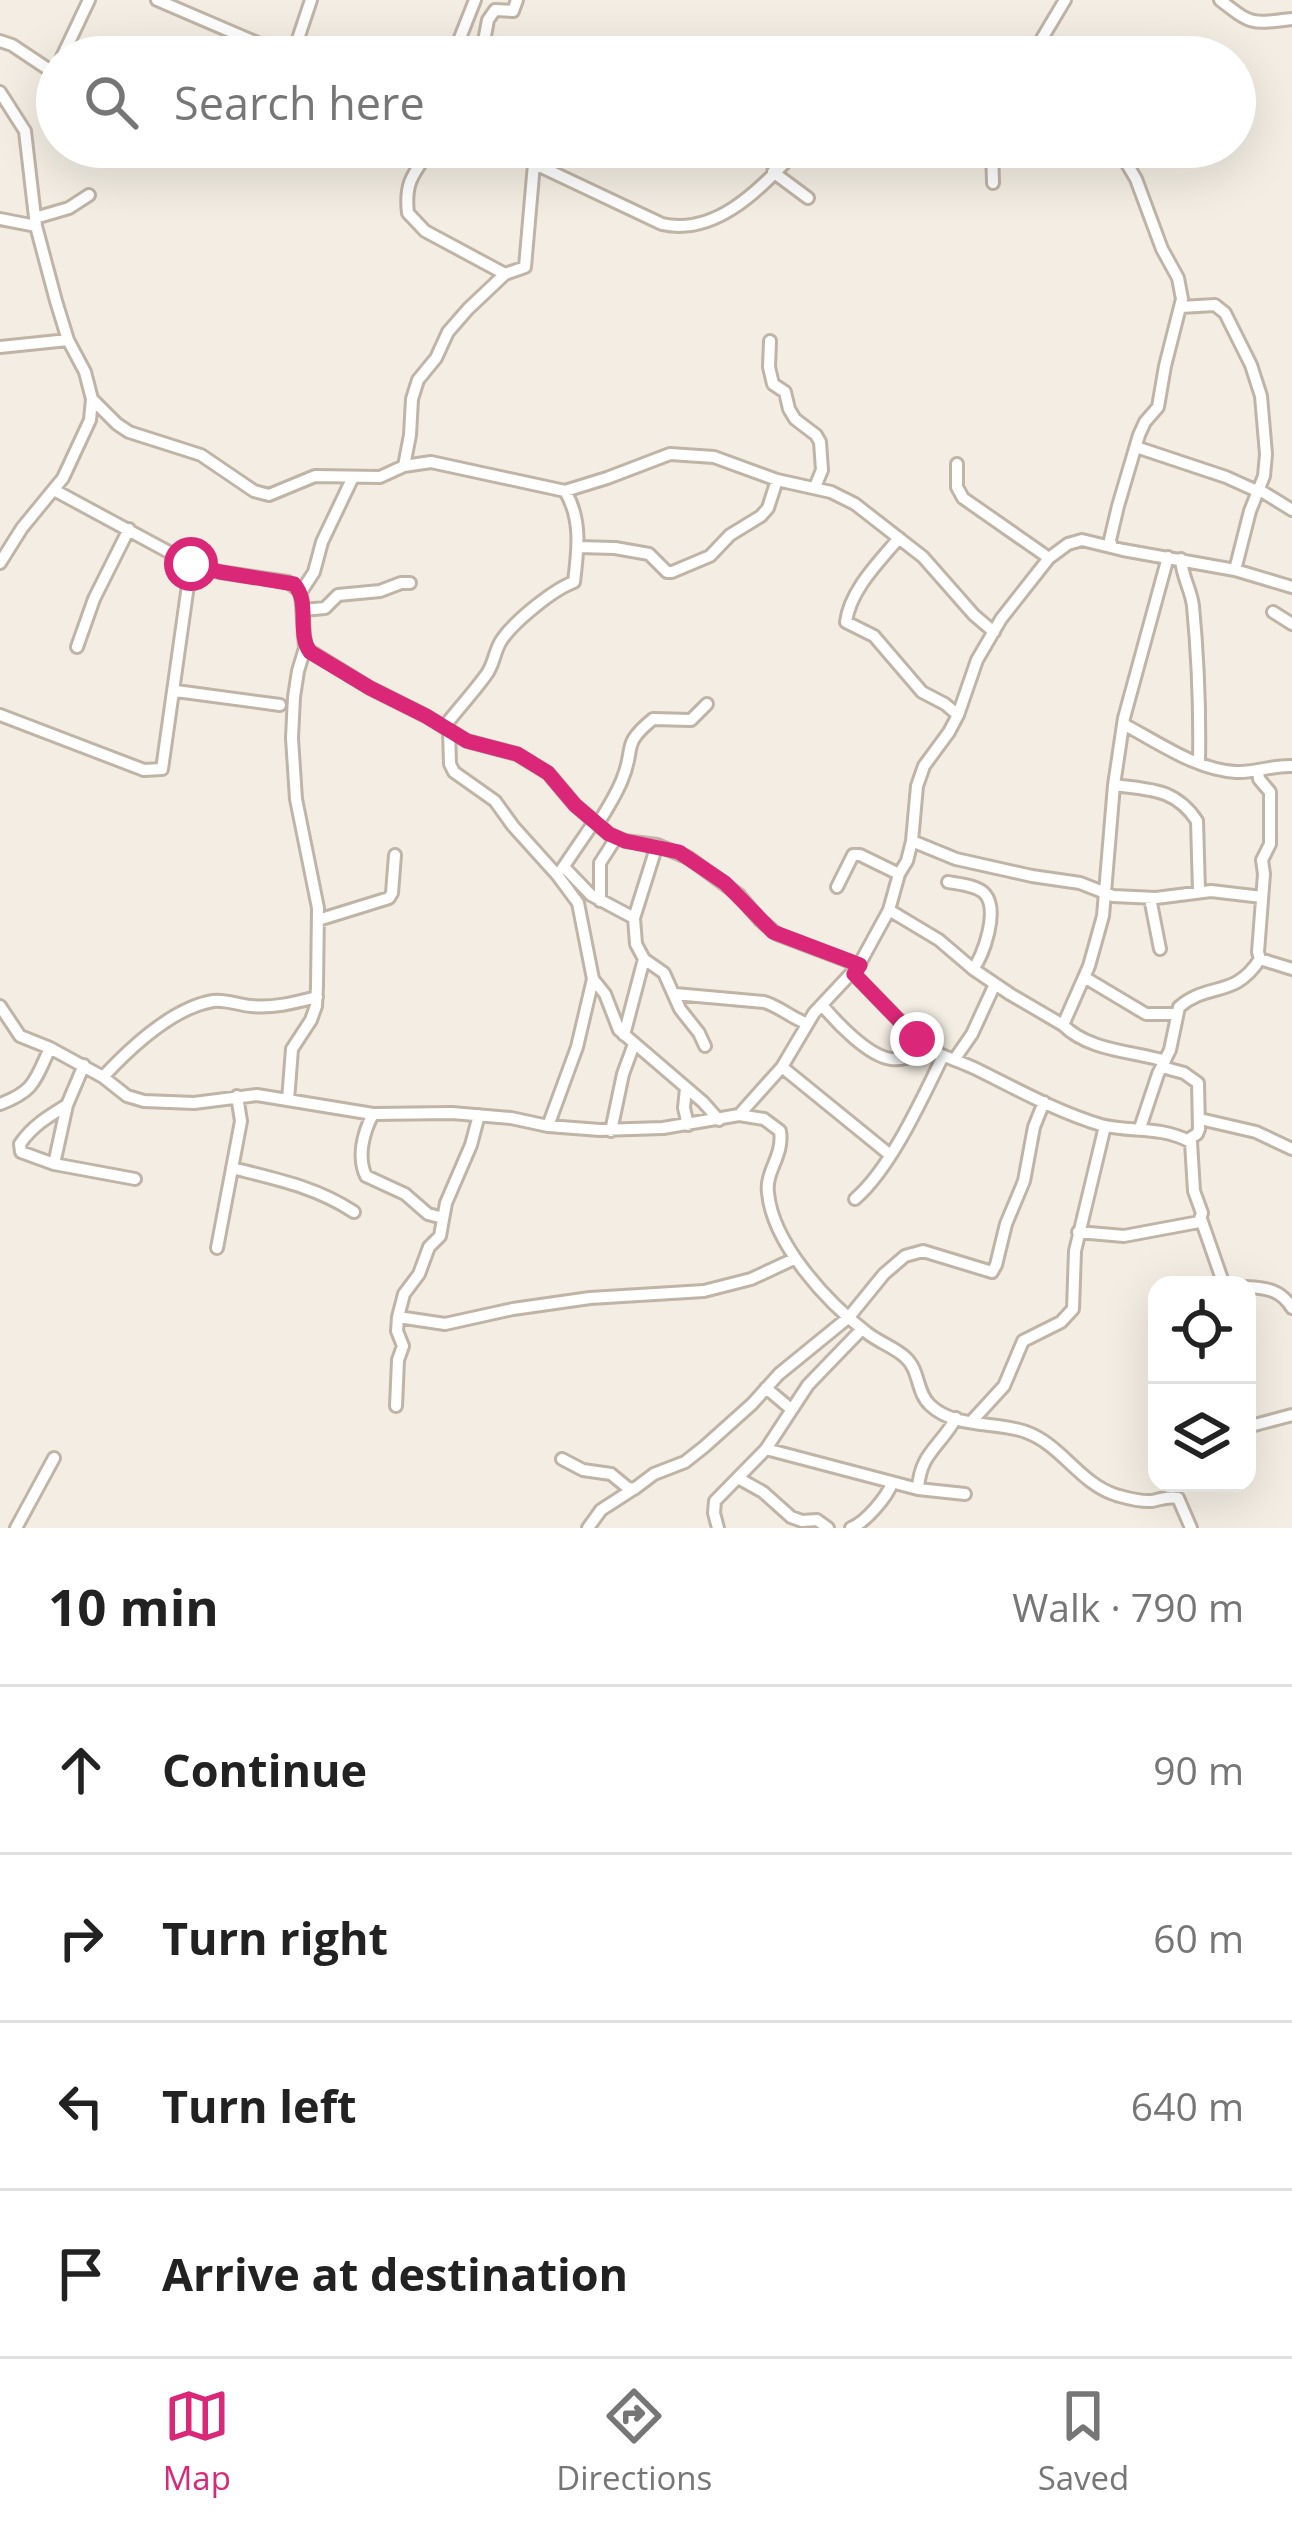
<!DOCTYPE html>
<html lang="en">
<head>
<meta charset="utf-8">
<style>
	:root { --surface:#fff; --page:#f2f2f2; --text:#222; --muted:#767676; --line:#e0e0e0; --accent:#db2777 }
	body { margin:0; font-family:"Open Sans",sans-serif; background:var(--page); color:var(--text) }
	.controls { position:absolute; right:36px; bottom:36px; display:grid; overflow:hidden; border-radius:24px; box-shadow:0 12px 48px #0002 }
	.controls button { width:108px; height:108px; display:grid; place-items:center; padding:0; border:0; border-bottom:3px solid var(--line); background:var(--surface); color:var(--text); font:60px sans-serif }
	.stop { position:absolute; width:36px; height:36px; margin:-27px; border:9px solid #db2777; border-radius:50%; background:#fff }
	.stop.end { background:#db2777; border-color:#fff; box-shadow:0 3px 12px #0008 }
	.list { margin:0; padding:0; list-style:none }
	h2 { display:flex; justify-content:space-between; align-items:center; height:156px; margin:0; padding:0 48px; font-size:51px }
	h2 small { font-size:39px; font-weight:400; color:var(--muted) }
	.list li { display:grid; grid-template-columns:78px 1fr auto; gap:36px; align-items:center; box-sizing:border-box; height:168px; padding:0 48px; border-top:3px solid var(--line) }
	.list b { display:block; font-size:45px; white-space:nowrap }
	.list em { font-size:39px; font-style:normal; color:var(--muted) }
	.icon { flex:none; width:66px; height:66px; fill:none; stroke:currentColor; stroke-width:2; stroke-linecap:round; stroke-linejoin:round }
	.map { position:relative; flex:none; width:1292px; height:1528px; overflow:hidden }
	.search { position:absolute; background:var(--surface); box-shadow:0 12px 48px #0002; left:36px; right:36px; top:36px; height:132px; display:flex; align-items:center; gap:30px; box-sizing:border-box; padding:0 42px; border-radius:66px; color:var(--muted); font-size:45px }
	.sheet { height:828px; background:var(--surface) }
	nav { display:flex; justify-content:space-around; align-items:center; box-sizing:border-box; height:168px; border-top:3px solid var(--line); background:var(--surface); font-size:33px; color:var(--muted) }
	nav a { display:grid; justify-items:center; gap:6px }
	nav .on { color:var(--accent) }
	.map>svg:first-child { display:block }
</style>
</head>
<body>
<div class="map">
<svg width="1292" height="1528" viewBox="0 0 1292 1528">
	<rect width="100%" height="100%" fill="#f3ede3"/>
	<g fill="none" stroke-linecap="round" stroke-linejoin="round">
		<defs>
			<path id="minor" d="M157,0L290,57
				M1220,0C1252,25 1251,24 1292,19
				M0,41L12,45L57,75
				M62,57L89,0
				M292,57L311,0
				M456,57L458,43L475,0
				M481,57L488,20L495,10L513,11L517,0
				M1031,57L1065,0
				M0,92L25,131L36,226L56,301L68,340L85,372L92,399L90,420L63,478L22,528L0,563
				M432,147C415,172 404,181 408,213L425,231L505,274
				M499,147L662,224C719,237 764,184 800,147
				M992,147L993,183
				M773,172L808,198
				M35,218L69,208L89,195
				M0,219L36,226
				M1181,307L1215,305L1225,313L1251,365L1261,396L1266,454L1264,476L1250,511L1235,570
				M770,341L769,367L773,384L785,392L789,409L795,419L816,435L820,442L822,470L815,487
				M0,347L68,340
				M92,399L117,424L129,432L201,455L254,491L269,495L315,476L380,477L404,466L431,462L565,491L607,478L670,454L714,457L777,480L831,492L855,504L923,557L974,615L994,632
				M1136,447L1226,477L1257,491
				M957,464V487L963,498L1049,558
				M404,466L410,435L412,399L418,380L436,358L448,332L468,309L505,274L525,267L534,164
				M353,477L322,542L314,572L301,592L305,648L370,688L426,716L467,741L517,754L548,773L575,805L609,834L625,841L657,845L689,858L739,895L760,920L777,934L859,965
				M1258,489L1292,510
				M54,490L191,564L220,572L288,582L301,592
				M899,538C879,562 850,590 846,622L874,636L922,692L945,704L958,715
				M578,547L615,548L649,554L667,572H672L710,556L730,535L761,516L768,508L777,480
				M1112,547L1110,540L1118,506L1139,435L1145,422L1158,407L1165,366L1182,299L1178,278L1162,249L1136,179L1117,147
				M1181,559C1182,577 1191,589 1193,606C1198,659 1200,710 1199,763
				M303,610L325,608L338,595L380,591L401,583H410
				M1273,612L1292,624
				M77,647L94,599L129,529
				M174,688L176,691L280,705
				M0,715L144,770L162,769L191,564
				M1123,724C1158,742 1196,770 1236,772C1256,773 1272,765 1292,766
				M444,727C458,709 473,693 486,675C494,665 494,652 501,641C513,622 554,589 574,582C578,550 582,519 565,491
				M449,731L450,764L454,772L495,801L513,826L558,876L578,903L593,979L577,1047L548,1126
				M1258,771L1259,779L1270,792V844L1262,860L1264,874L1258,952L1260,959L1292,969
				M1114,785C1150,790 1175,788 1197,821L1199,891
				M597,825C606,811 616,795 622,780C636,747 620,746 653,719L691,720L707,704
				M912,841L956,859L1032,876L1080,883L1113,896L1156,898L1211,891L1262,897
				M657,845L634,918L636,944L644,959L664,973L680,1009L699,1033L705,1046
				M564,867L591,895L634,918
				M562,869L594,822
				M948,882C958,884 977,885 985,894C999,910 984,955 973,969
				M837,887L853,855H860L899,874
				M1150,898L1160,949
				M600,901V863L616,838
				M889,910L939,940L973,969L1010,994L1063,1025C1089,1051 1132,1051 1165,1061
				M318,920L389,898L392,893L395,855
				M854,974L923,1045C939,1056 957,1060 974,1068C1015,1088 1057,1112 1101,1125C1133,1133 1158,1125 1191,1142L1194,1191L1202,1213L1199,1222L1124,1236L1078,1232
				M1084,977L1146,1014H1177
				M593,979L605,994L619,1030L703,1102L719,1120
				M675,994L764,1002C779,1006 791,1018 806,1023
				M822,1005C836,1022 868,1056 891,1059C903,1061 917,1054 929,1050
				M0,1006L20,1036L50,1048L103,1077L127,1096L144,1101L194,1103L257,1095L373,1114L452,1113L511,1118L548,1126L600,1130L663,1128L739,1115L764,1119L780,1131C784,1156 765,1171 768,1193C773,1244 827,1302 866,1332C878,1342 894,1347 905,1357C920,1370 916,1392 930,1405C955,1429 997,1421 1026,1432C1062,1445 1079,1483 1116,1495C1127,1498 1139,1502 1152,1501C1162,1499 1167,1496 1178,1498L1191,1528
				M1063,1025L1089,966L1103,916L1114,785L1124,718L1168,557
				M624,1035L644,959
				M954,1060L972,1034L995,984
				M782,1067L889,1154
				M1162,1067L1184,1073L1198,1083L1199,1129L1197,1134L1189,1139
				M103,1077C130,1048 172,1008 213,1001C225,999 238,1005 251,1006C275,1008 293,1003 317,997
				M686,1088L684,1108L688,1125
				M288,1100L292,1049L311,1020L316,1006L317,986L318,908L296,799L292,738L294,697L298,671L305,648
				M0,1104C35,1091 35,1080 50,1048
				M67,1105C49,1116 32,1126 20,1144L21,1152L54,1164L135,1179
				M373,1114C363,1133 357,1157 366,1176L405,1194L428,1214L443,1218
				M739,1115L782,1067L814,1013L859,965L889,910L899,874L907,861L912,841L917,786L924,766L949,732L958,715L977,660L1001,619L1049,558L1068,544L1082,540L1123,550L1235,570L1292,587
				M1200,1119L1256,1132L1292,1149
				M1140,1128L1158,1074L1170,1050L1179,1007C1210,981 1234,999 1260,959
				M611,1131L623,1074L634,1044
				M54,1164L67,1105L84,1065
				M232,1168C276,1179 316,1187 354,1212
				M855,1199C891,1168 922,1099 943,1056
				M1201,1219L1224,1285
				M217,1248L241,1121L237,1096
				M1247,1287C1267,1288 1281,1290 1292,1308
				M398,1317L445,1324L513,1309L590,1298L704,1291L751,1279L794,1259
				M766,1388L791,1409
				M396,1406L398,1360L403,1346L397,1331L398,1317L404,1294L419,1274L429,1247L440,1236L446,1203L471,1145L479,1115
				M971,1422L1004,1386L1023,1341L1061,1322L1073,1309L1075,1251L1105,1126
				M1247,1427L1292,1415
				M766,1449L918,1489L965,1494
				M562,1459L583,1470L611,1474L628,1488L634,1489L654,1474L685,1462L704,1447L752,1404L779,1374L849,1317L884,1274L905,1256L923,1251L992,1272L996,1265L1006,1224L1024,1181L1034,1127L1044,1102
				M738,1478L763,1492L791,1517L802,1521L817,1520L828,1528
				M918,1489C920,1453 940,1447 956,1418
				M16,1528L54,1458
				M588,1528L601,1510L632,1490
				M718,1528L714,1513L715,1501L766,1449L808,1385L862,1329
				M851,1528C866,1522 887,1497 892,1483"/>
		</defs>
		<!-- minor casing -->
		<use href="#minor" stroke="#bfb4a5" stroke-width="16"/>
		<!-- minor -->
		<use href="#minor" stroke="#fff" stroke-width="10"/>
	</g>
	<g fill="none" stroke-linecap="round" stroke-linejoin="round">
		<!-- route -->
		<path stroke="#db2777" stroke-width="15" d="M191,564L220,572L294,584C311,603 296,632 310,652L370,688L426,716L467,741L517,754L548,773L575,805L609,834L625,841L679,852L725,883L773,932L860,965L854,974L917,1039"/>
	</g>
</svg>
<div class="controls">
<button><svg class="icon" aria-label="locate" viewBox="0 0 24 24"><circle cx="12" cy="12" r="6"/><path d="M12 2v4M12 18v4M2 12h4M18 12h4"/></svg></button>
<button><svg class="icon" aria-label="layers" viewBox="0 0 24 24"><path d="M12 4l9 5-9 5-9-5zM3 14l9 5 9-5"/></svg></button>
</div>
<div class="stop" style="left:191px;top:564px"></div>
<div class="stop end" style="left:917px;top:1039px"></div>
<div class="search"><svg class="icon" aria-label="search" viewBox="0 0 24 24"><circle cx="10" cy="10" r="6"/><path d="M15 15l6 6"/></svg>Search here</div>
</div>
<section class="sheet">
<h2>10 min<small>Walk · 790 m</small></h2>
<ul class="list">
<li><svg class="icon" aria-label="ahead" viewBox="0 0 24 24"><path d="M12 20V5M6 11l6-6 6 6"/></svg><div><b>Continue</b></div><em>90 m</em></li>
<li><svg class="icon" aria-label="right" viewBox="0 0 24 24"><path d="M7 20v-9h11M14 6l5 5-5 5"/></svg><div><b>Turn right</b></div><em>60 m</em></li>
<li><svg class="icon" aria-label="left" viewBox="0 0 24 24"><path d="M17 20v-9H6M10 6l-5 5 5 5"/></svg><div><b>Turn left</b></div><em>640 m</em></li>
<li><svg class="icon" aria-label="arrive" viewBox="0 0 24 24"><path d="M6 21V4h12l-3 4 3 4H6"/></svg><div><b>Arrive at destination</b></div></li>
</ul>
</section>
<nav>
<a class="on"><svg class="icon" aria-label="map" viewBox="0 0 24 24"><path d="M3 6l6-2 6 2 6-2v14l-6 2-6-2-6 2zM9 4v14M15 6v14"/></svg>Map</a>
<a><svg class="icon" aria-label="directions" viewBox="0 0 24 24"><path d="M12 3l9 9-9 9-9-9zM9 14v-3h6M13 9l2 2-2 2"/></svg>Directions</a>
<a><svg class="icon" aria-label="saved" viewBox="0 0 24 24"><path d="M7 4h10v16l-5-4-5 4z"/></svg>Saved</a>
</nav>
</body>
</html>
